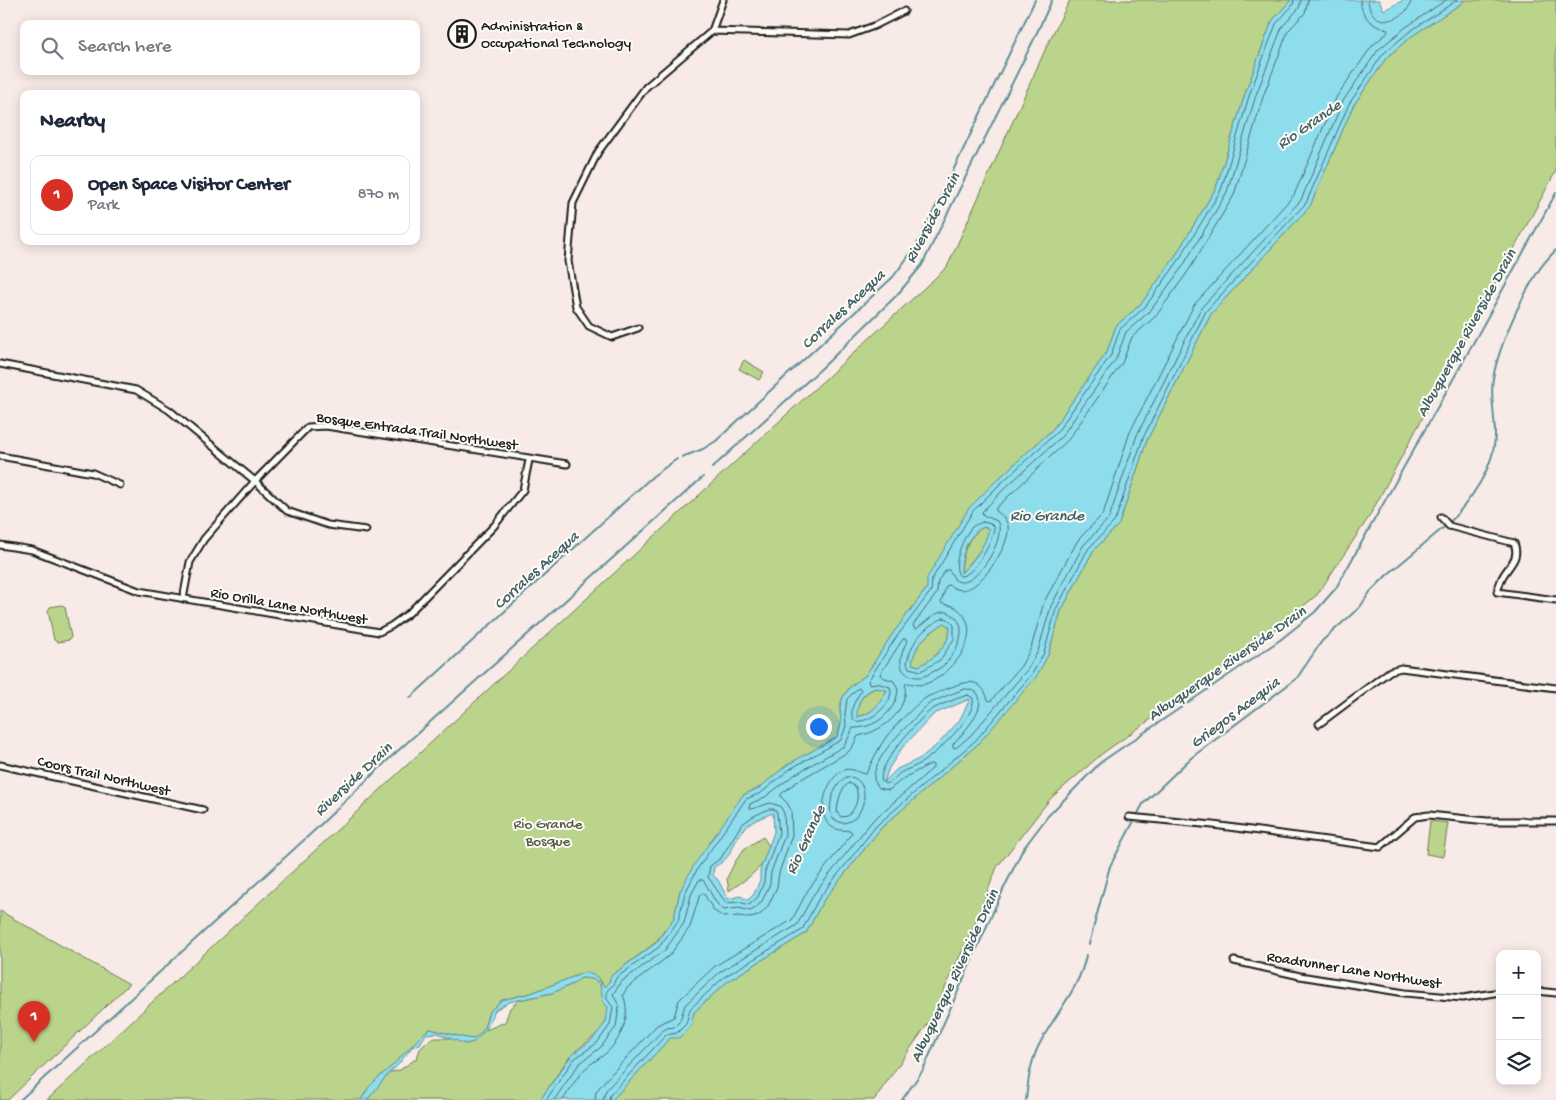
<!DOCTYPE html>
<html lang="en">
<head>
<meta charset="utf-8">
<style>
	:root { --surface:#fff; --page:#f6f6f7; --text:#1f2937; --muted:#747a83; --line:#e0e1e3; --accent:#d93025 }
	body { margin:0; font-family:"Gochi Hand",sans-serif; background:var(--page); color:var(--text) }
	.controls { position:absolute; right:15px; bottom:15px; display:grid; overflow:hidden; border-radius:10px; box-shadow:0 2px 12px #0003 }
	.controls button { width:45px; height:45px; display:grid; place-items:center; padding:0; border:0; border-bottom:1px solid var(--line); background:var(--surface); color:var(--text); font:25px sans-serif }
	.you { position:absolute; left:818px; top:726px; width:18px; height:18px; margin:-12px; border:4px solid #fff; border-radius:50%; background:#1a73e8; box-shadow:0 0 0 8px #1a73e833 }
	.badge { display:grid; place-items:center; width:32px; height:32px; border-radius:50%; background:var(--accent); color:#fff; font-size:16px; font-weight:700 }
	.pin { position:absolute; translate:-50% -41px; filter:drop-shadow(0 1px 2px #0008) }
	.pin::after { content:''; position:absolute; top:26px; width:18px; height:15px; background:inherit; clip-path:polygon(0 0,100% 0,50% 100%) }
	.list { margin:0; padding:0; list-style:none }
	h2 { display:flex; justify-content:space-between; align-items:center; height:65px; margin:0; padding:0 20px; font-size:21px }
	h2 small { font-size:16px; font-weight:400; color:var(--muted) }
	.list li { display:grid; grid-template-columns:32px 1fr auto; gap:15px; align-items:center; box-sizing:border-box; height:80px; margin:0 10px 10px; padding:0 10px; border:1px solid var(--line); border-radius:10px }
	.list b { display:block; font-size:19px; white-space:nowrap }
	.list p { margin:0; font-size:16px; white-space:nowrap; color:var(--muted) }
	.list em { font-size:16px; font-style:normal; color:var(--muted) }
	.icon { flex:none; width:28px; height:28px; fill:none; stroke:currentColor; stroke-width:2; stroke-linecap:round; stroke-linejoin:round }
	.map { position:relative; flex:none; width:1556px; height:1100px; overflow:hidden }
	.search { position:absolute; background:var(--surface); box-shadow:0 2px 12px #0003; left:20px; top:20px; width:400px; height:55px; display:flex; align-items:center; gap:12px; box-sizing:border-box; padding:0 18px; border-radius:10px; color:var(--muted); font-size:19px }
	.panel { position:absolute; background:var(--surface); box-shadow:0 2px 12px #0003; left:20px; top:90px; width:400px; height:155px; border-radius:10px }
	.map>svg:first-child { display:block }
</style>
</head>
<body>
<div class="map">
<svg width="1556" height="1100" viewBox="0 0 1556 1100">
	<rect width="100%" height="100%" fill="#f8ebe7"/>
	<filter id="ink" filterUnits="userSpaceOnUse"><feTurbulence type="fractalNoise" baseFrequency=".02" numOctaves="2"/><feDisplacementMap in="SourceGraphic" scale="10" xChannelSelector="R" yChannelSelector="G"/><feConvolveMatrix kernelMatrix="1 2 1 2 8 2 1 2 1" color-interpolation-filters="sRGB"/></filter>
	<g filter="url(#ink)">
		<!-- green -->
		<path fill="#bbd48b" stroke="#6c7854" d="M1070,0H1291L1272,21L1246,91L1216,188L1173,260L1141,304L1116,326L1107,352L1053,429L996,481L969,508L927,588L891,636L866,675L850,687L843,697L840,707L841,725L837,737L787,765L759,788L743,795L680,891L674,918L655,943L611,976L609,982L605,986H603L601,981L586,972L531,993L502,1000L489,1012L483,1031L474,1039L466,1038L430,1029L424,1033L392,1066L378,1078L369,1087L361,1100H47L522,658L947,267L1050,39Z
			M1464,0H1556V171L1369,517L1317,595L1245,653L1103,753L1051,798L997,867L972,931L929,1022L874,1100H612L670,1038L691,1026L694,1012L728,981L806,933L823,901L881,828L979,743L1048,655L1061,611L1093,551L1119,524L1147,440L1211,314L1310,206L1353,106L1387,57L1412,36L1462,3Z
			M744,360L764,372L759,380L739,369Z
			M984,527L990,529C985,547 973,560 961,573C962,555 967,535 984,527Z
			M62,605L65,607L71,637L69,640L58,642L54,640L48,611L50,607Z
			M944,623L950,627C949,646 935,658 919,666L911,664C917,641 926,636 944,623Z
			M876,688L887,690C880,705 873,714 856,717C857,703 862,693 876,688Z
			M1430,821L1448,823L1443,857L1426,854Z
			M763,837L769,846L762,865L749,877L729,891L727,878L735,862L744,849Z
			M0,911L129,984L8,1100H0Z
			M580,978C595,979 599,978 602,993C602,998 608,1002 608,1007C611,1033 581,1042 569,1058C559,1071 550,1086 540,1100H367L389,1073L400,1070L417,1058L420,1049L430,1039L437,1038H452L465,1044L474,1042L486,1030L505,1022L510,1008L519,1000L552,993L573,984Z"/>
		<!-- water -->
		<path fill="#8edded" stroke="#609099" fill-rule="evenodd" d="M1291,0H1379L1384,10L1404,0H1464L1462,3L1412,36L1387,57L1353,106L1310,206L1211,314L1147,440L1119,524L1093,551L1061,611L1048,655L1036,677L979,743L881,828L823,901L806,933L728,981L694,1012L691,1026L679,1038H670L612,1100H540L571,1056L593,1039L606,1022L608,1007L603,1002C600,983 603,979 581,978L573,984L552,993L509,1002L495,1010L486,1030L474,1042L465,1044L437,1033L426,1034L420,1044L412,1047L398,1065L389,1073L367,1100H361L369,1087L378,1078L392,1066L424,1033L430,1029L466,1038L474,1039L483,1031L489,1012L502,1000L531,993L586,972L597,977L603,986H605L609,982L611,976L656,943L674,918L680,891L694,865L743,795L759,788L787,765L837,737L841,725L840,707L843,697L850,687L866,675L891,636L927,588V578L969,508L996,481L1053,429L1107,352L1116,326L1141,304L1173,260L1216,188L1246,91L1272,21ZM984,527L989,529C985,546 974,561 961,573C961,555 967,534 984,527ZM944,623L950,627C949,646 935,658 919,666L912,664C916,641 926,636 944,623ZM876,688L887,690C880,704 873,714 857,717C857,703 862,692 876,688ZM970,699L959,721L938,744L919,759L897,769L884,782L889,768L902,748L934,714ZM773,813L774,832L760,870V880L754,894L748,900L740,896L728,899L718,880L713,875L714,867C735,857 731,842 745,828C753,820 763,817 773,813Z"/>
		<g fill="none" stroke-linecap="round" stroke-linejoin="round">
			<!-- shore -->
			<path stroke="#4a6970" stroke-width="1" d="M1368,0C1370,33 1410,20 1411,0
				M983,522L991,524L994,527C994,540 974,577 960,576C950,567 964,535 972,527C975,525 980,523 983,522Z
				M944,618L948,619L954,625V639L940,660L921,671L909,668L907,663C911,642 924,626 944,618Z
				M968,695L973,698C977,716 936,754 921,763C915,767 907,769 900,773C894,778 890,787 882,782C874,768 919,719 931,710C937,706 960,697 968,695Z
				M846,777C873,774 868,822 842,823L833,819C826,808 834,784 846,777Z
				M849,783L856,787C859,799 857,806 848,816L841,817L837,812C838,802 840,788 849,783Z
				M769,809H774L777,813L779,833L765,871L764,882L758,897L749,905L739,902L726,903L708,877L710,866L721,858L741,825L752,817Z
				M546,1100L574,1059L597,1043L610,1025L613,1007L607,999V991L613,985L616,978L659,947L678,921L685,893L698,868L746,799L761,793L790,769L841,740L846,726L845,714L847,699L857,689L859,688L861,691C856,699 847,712 855,721C870,724 896,702 890,687L877,683L869,684L868,681L895,639L931,591L932,579L973,511L1000,484L1057,432L1111,355L1120,329L1145,307L1177,263L1221,190L1250,93L1276,24L1293,5L1294,0
				M554,1100L579,1064L601,1047L616,1027L619,1006L613,994L621,982L665,950L684,923L691,895L699,880H703C710,889 714,904 724,910L739,908L750,911L756,908L762,901L770,884L771,872L785,835L784,813L780,806L770,803L752,809L749,808L750,804L765,797L794,775L844,746L847,741L853,728C874,729 896,712 898,690L894,681L882,677L880,674L903,639H906L907,641C898,659 896,678 922,677C929,674 937,670 943,666C954,656 969,631 956,618C952,614 948,611 942,612C934,613 924,624 916,629L914,628L913,625L937,593L938,581L946,570H949L955,580C959,582 962,583 967,581C982,576 1007,535 997,521L983,515L982,512L1004,489L1062,436L1116,359L1126,332L1150,311L1183,266L1227,192L1256,95L1282,27L1299,8L1301,0
				M563,1100C570,1090 577,1076 586,1068C591,1063 599,1059 605,1054C621,1040 632,1016 623,995L627,988L670,955L690,927L700,894H704L714,911L724,917L738,916L752,918L761,914L768,906L777,887L779,873L792,835L791,810L787,803L781,797V794L798,781L848,752L853,746L858,736C879,732 901,718 905,694C906,690 905,687 906,683C912,683 918,686 925,684C952,676 989,630 955,607C951,605 945,605 941,603L946,586L949,585C955,589 961,591 967,589C984,584 1011,543 1008,526C1006,519 1002,515 996,511V508L1068,440L1122,363L1132,337L1156,316L1189,270L1234,195L1263,97L1288,31L1305,13L1308,0
				M595,1100L596,1092L601,1085L657,1025L674,1017L679,1000L715,966L792,920L808,890L852,833L850,830C807,835 824,777 844,770C853,767 859,774 866,774C872,761 878,749 886,737C894,727 914,706 924,699C929,695 936,694 941,691C960,684 980,672 988,700L991,701L1021,666L1031,648L1044,602L1078,540L1103,514L1130,432L1194,305L1294,195L1337,96L1372,46L1388,32L1387,29C1372,27 1361,16 1360,0
				M603,1100L606,1090L662,1031L667,1028L674,1027L680,1021L685,1005L720,972L797,925L814,894L872,821L933,768V765L930,764L904,778L889,790L879,788L874,780C873,758 901,732 916,717C920,713 924,707 929,704C936,700 958,691 965,689C969,689 973,690 976,692C990,705 962,735 953,744V747L956,748L971,735L1027,670L1038,651L1051,606L1083,546L1109,518L1137,435L1201,308L1301,200L1343,101L1378,50L1406,27L1446,0
				M609,1100L610,1095L666,1035L677,1033L686,1024L690,1009L724,977L802,930L819,898L877,825L976,740L1032,674L1044,653L1056,609L1088,549L1115,521L1143,438L1206,311L1306,203L1349,104L1383,54L1409,32L1457,0"/>
			<!-- stream -->
			<path stroke="#609099" stroke-width="2" d="M682,457L703,449L716,441L893,277L916,246L924,231L1035,0
				M712,468L824,366L897,295L922,265L1034,39L1052,0
				M1451,521C1472,498 1495,467 1495,435C1495,416 1490,397 1493,378C1499,346 1519,302 1537,273C1542,265 1549,257 1556,250
				M410,698L653,476L677,459
				M1089,944L1110,866L1143,804L1191,758L1297,678L1322,641L1360,607L1370,592L1387,575L1443,528
				M20,1100L316,829L391,757L703,477
				M902,1100L923,1070L1002,892L1023,849L1048,816L1101,762L1280,640L1315,612L1336,588L1460,367L1556,193
				M1026,1100C1028,1082 1030,1064 1038,1047C1053,1016 1080,989 1086,955"/>
			<defs>
				<path id="minor" d="M712,31L849,35L874,26L904,11
					M638,328L612,337L589,326L576,307L568,261L573,203L598,152L646,87L712,31L723,0
					M0,364L136,390L169,410L255,481L287,511L328,525L366,530
					M0,456L93,473L120,485
					M1441,517L1449,526L1514,543C1520,558 1510,564 1503,576C1500,581 1499,587 1497,592L1556,600
					M0,545L32,550L139,591L379,632L391,626L409,613L494,526L523,490L529,460
					M183,599L190,562L204,539L255,481L308,427L326,426L567,464
					M1319,724L1390,671L1401,668L1556,688
					M0,765L203,810
					M1129,817L1213,825L1380,847L1415,817L1429,815L1487,821H1556
					M1234,961L1300,976L1405,993L1463,998L1500,992
					M1537,991L1556,993"/>
			</defs>
			<!-- minor casing -->
			<use href="#minor" stroke="#1c1c1c" stroke-width="9"/>
			<!-- minor -->
			<use href="#minor" stroke="#fdfcf7" stroke-width="5"/>
		</g>
	</g>
	<!-- icons -->
	<defs>
		<symbol id="building-ring" viewBox="-11 -11 22 22"><circle r="9.5" fill="#fdfcf7" stroke="#1c1c1c" stroke-width="1.5"/><path d="M-4-6H4V6H1V3H-1V6H-4ZM-2.5-4.3h1.7v1.8h-1.7ZM.8-4.3h1.7v1.8H.8ZM-2.5-1h1.7V.8h-1.7ZM.8-1h1.7V.8H.8Z" fill="#1c1c1c"/></symbol>
	</defs>
	<g fill-rule="evenodd">
		<use href="#building-ring" x="446" y="18" width="32" height="32"/>
	</g>
	<g text-anchor="middle" stroke-width="4" stroke-linejoin="round" paint-order="stroke">
		<!-- poi labels -->
		<g font-size="15" fill="#1c1c1c" stroke="#fdfcf7" text-anchor="start">
			<text x="481" y="30">Administration &amp;<tspan x="481" dy="17">Occupational Technology</tspan></text>
		</g>
		<!-- street labels -->
		<g font-size="15" fill="#1c1c1c" stroke="#fdfcf7">
			<text transform="translate(417 430) rotate(8)" y="5">Bosque Entrada Trail Northwest</text>
			<text transform="translate(289 605) rotate(10)" y="5">Rio Orilla Lane Northwest</text>
			<text transform="translate(104 775) rotate(13)" y="5">Coors Trail Northwest</text>
			<text transform="translate(1354 969) rotate(9)" y="5">Roadrunner Lane Northwest</text>
		</g>
		<!-- park labels -->
		<g font-size="15" fill="#545c43" stroke="#fdfcf7">
			<text x="548" y="828">Rio Grande<tspan x="548" dy="17">Bosque</tspan></text>
		</g>
		<!-- water labels -->
		<g font-size="16" font-style="italic" fill="#446065" stroke="#fdfcf7">
			<text transform="translate(1308 123) rotate(-35)" y="6">Rio Grande</text>
			<text transform="translate(931 217) rotate(-62)" y="6">Riverside Drain</text>
			<text transform="translate(842 308) rotate(-43)" y="6">Corrales Acequa</text>
			<text transform="translate(1465 332) rotate(-61)" y="6">Albuquerque Riverside Drain</text>
			<text x="1047" y="520">Rio Grande</text>
			<text transform="translate(535 569) rotate(-42)" y="6">Corrales Acequa</text>
			<text transform="translate(1226 662) rotate(-35)" y="6">Albuquerque Riverside Drain</text>
			<text transform="translate(1234 711) rotate(-37)" y="6">Griegos Acequia</text>
			<text transform="translate(352 778) rotate(-43)" y="6">Riverside Drain</text>
			<text transform="translate(804 839) rotate(-65)" y="6">Rio Grande</text>
			<text transform="translate(953 975) rotate(-65)" y="6">Albuquerque Riverside Drain</text>
		</g>
	</g>
</svg>
<div class="controls">
<button>+</button>
<button>−</button>
<button><svg class="icon" aria-label="layers" viewBox="0 0 24 24"><path d="M12 4l9 5-9 5-9-5zM3 14l9 5 9-5"/></svg></button>
</div>
<div class="you"></div>
<div class="pin badge" style="left:34px;top:1042px">1</div>
<div class="search"><svg class="icon" aria-label="search" viewBox="0 0 24 24"><circle cx="10" cy="10" r="6"/><path d="M15 15l6 6"/></svg>Search here</div>
<section class="panel">
<h2>Nearby<small></small></h2>
<ul class="list">
<li><span class="badge">1</span><div><b>Open Space Visitor Center</b><p>Park</p></div><em>870 m</em></li>
</ul>
</section>
</div>
</body>
</html>
